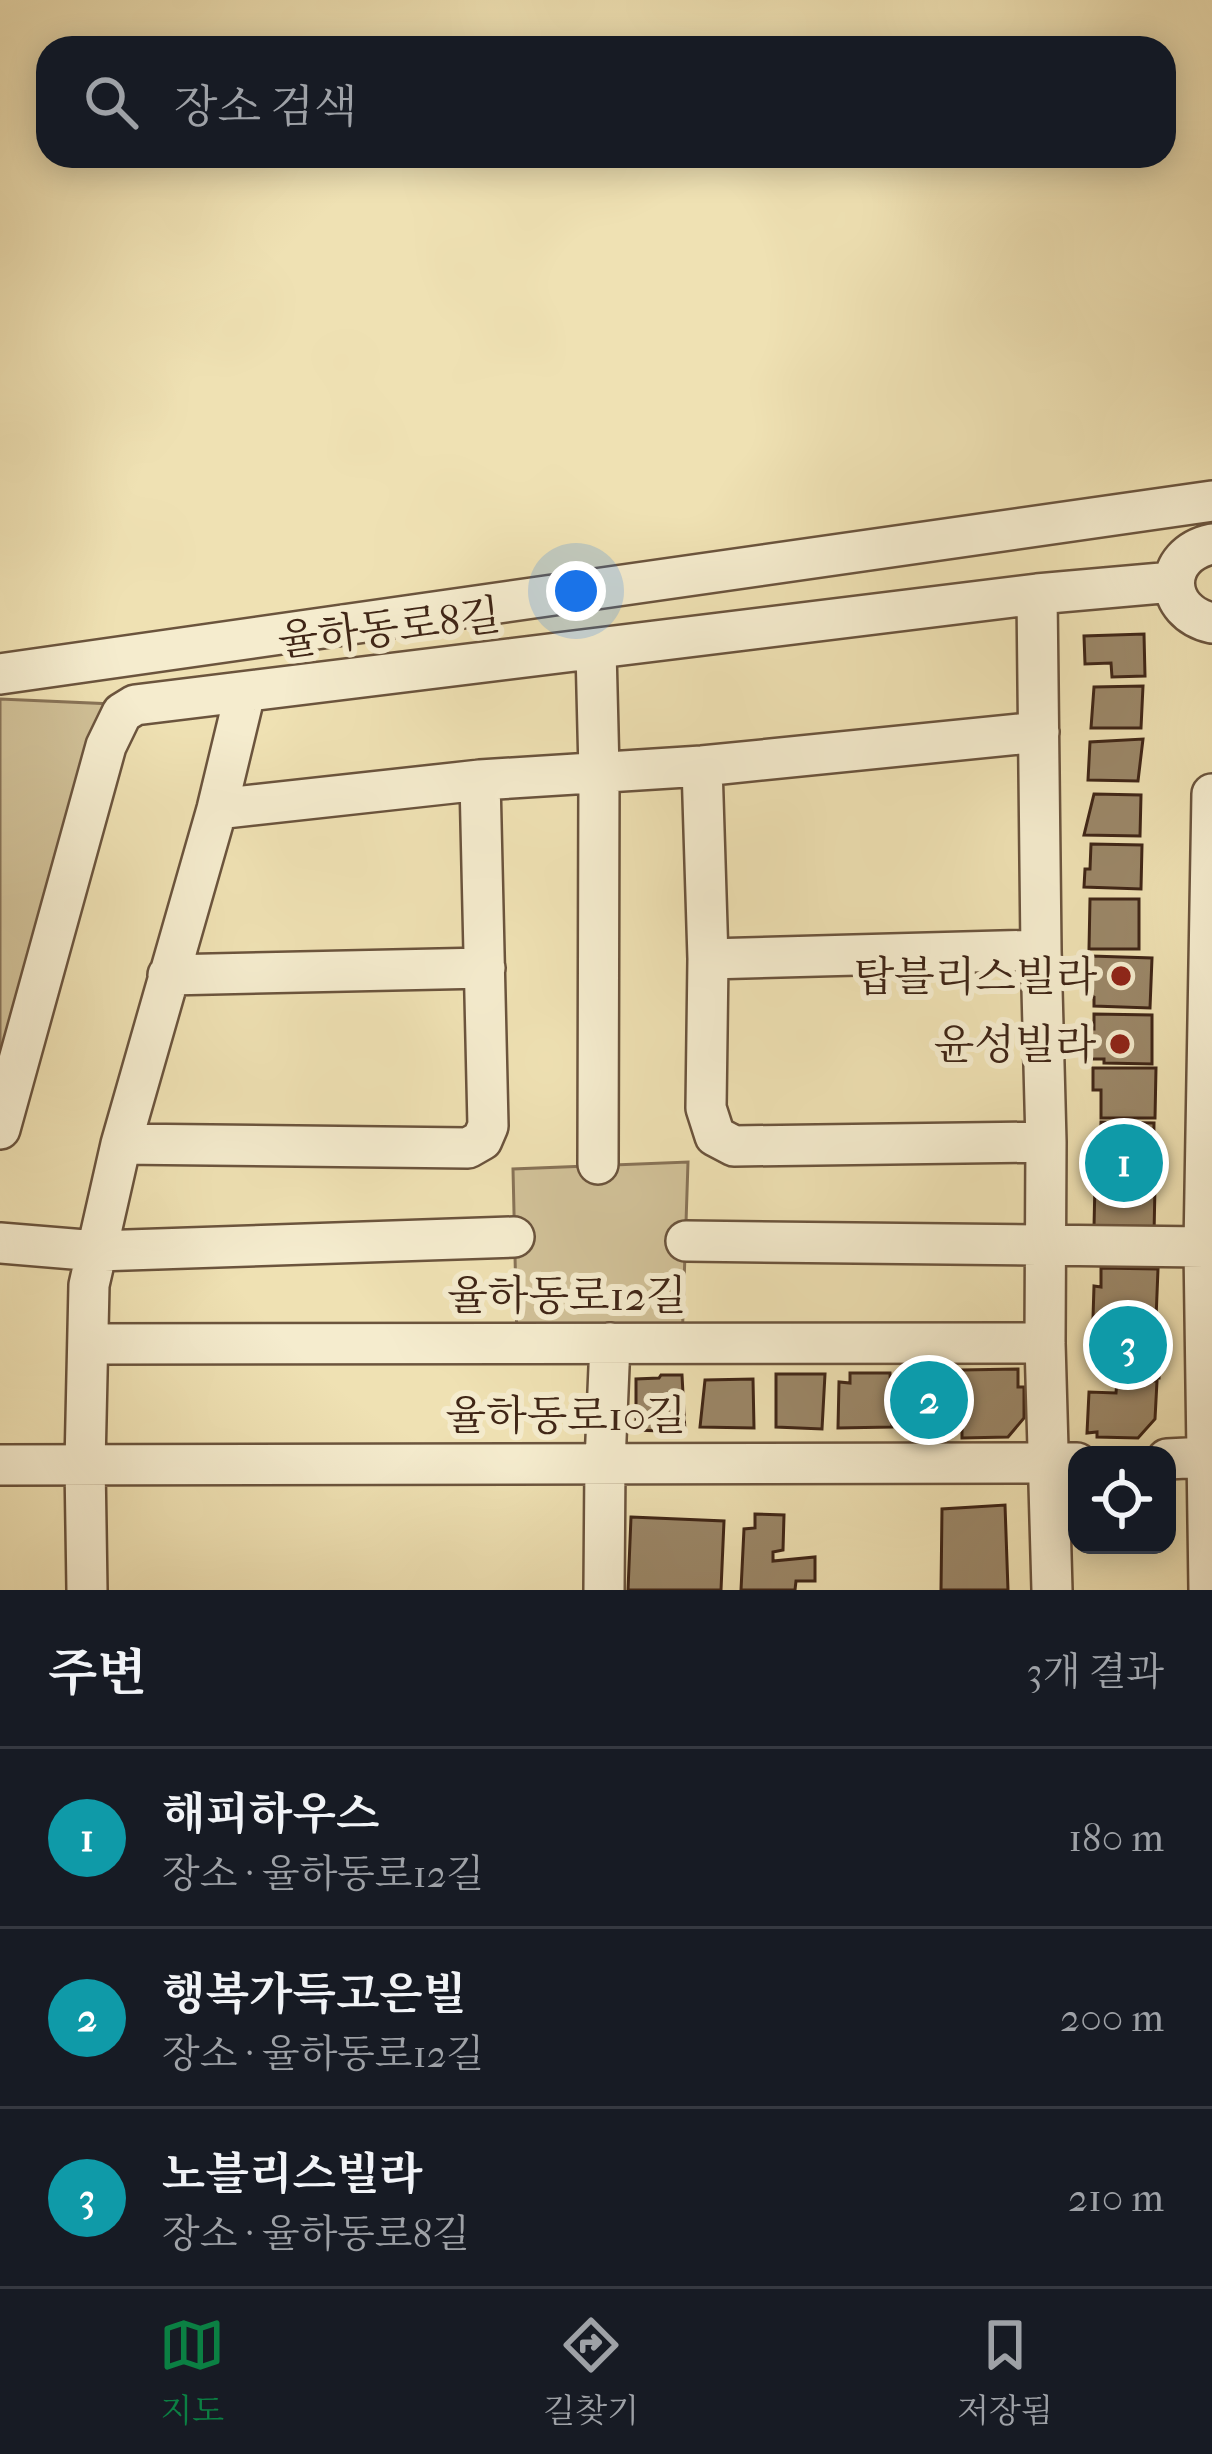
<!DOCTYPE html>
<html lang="ko">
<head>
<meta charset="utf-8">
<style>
	:root { --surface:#171b24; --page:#242831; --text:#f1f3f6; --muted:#9ea1a6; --line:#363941; --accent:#0b8043 }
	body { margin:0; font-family:"IM FELL French Canon","Noto Serif KR",serif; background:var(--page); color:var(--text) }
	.controls { position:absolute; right:36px; bottom:36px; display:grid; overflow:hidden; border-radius:24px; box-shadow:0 6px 30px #0003 }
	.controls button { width:108px; height:108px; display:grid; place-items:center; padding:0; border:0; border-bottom:3px solid var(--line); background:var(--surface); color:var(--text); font:60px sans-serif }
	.you { position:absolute; left:576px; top:591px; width:42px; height:42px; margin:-30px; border:9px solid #fff; border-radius:50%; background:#1a73e8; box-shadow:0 0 0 18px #1a73e833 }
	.badge { display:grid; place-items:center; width:78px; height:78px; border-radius:50%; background:var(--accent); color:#fff; font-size:39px; font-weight:700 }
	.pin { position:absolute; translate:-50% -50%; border:6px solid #fff; box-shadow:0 3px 12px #0006 }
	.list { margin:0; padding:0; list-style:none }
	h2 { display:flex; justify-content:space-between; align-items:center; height:156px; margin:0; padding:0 48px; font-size:51px }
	h2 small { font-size:39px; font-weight:400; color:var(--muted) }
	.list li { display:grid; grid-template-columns:78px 1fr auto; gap:36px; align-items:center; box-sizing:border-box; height:180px; padding:0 48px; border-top:3px solid var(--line) }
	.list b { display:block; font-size:45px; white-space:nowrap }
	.list p { margin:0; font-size:39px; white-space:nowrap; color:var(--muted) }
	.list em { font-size:39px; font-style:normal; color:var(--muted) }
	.icon { flex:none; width:66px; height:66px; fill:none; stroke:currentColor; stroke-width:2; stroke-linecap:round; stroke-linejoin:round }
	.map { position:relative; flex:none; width:1212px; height:1590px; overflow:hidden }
	.search { position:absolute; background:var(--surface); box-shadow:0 6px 30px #0003; left:36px; right:36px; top:36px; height:132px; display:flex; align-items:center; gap:30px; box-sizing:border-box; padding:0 42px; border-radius:36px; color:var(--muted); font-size:45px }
	.sheet { height:696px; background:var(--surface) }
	nav { display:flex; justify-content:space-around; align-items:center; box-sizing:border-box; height:168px; border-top:3px solid var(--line); background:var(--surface); font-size:33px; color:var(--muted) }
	nav a { display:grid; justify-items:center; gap:6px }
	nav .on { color:var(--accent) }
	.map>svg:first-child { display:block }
</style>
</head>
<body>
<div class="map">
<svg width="1212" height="1590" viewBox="0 0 1212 1590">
	<rect width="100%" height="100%" fill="#efe1b3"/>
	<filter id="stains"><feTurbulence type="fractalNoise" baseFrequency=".00167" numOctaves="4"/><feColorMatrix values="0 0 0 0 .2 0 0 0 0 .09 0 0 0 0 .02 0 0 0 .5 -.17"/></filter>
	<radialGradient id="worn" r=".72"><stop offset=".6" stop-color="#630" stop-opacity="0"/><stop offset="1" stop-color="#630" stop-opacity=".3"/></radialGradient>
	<!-- green -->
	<path fill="#d1c198" stroke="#887357" stroke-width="3" d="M0,699L135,705L0,1129Z
		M688,1162L682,1345L517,1342L513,1169Z"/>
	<!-- building -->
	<path fill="#9b8768" stroke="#3f2516" stroke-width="3" d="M1144,634L1145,676L1112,677L1111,663L1085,664L1084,636Z
		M1143,686L1141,728H1091L1094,687Z
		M1143,739L1138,781L1088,780L1090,742Z
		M1094,794L1141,795L1140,836L1084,835Z
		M1091,844L1142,845L1141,889L1084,887L1085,869H1090Z
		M1090,899H1139V949H1089Z
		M1091,956L1152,958L1150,1008L1094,1006V997L1089,994Z
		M1094,1014L1152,1015V1064L1104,1063V1059H1088L1089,1029H1094Z
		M1093,1068H1156L1155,1118H1101V1090H1093Z
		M1101,1122L1154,1123L1153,1179L1095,1178V1148H1100Z
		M1095,1183L1155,1185L1154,1235L1094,1227Z
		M1101,1268L1158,1269L1156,1319L1093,1318L1094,1286L1101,1287Z
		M1097,1323L1160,1326L1159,1378L1102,1377V1366L1095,1364Z
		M951,1363V1437H908L907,1364Z
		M1018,1369V1387H1024V1418L1008,1437L962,1438V1370Z
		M850,1373H890L892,1427L838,1428L839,1382L850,1383Z
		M776,1374H825L822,1429L776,1427Z
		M661,1375H682L685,1432L636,1430V1379L659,1378Z
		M753,1379L754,1428L700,1427L705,1380Z
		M1117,1380L1157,1381L1155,1419L1138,1438L1097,1437V1432L1087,1433L1089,1392L1116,1393Z
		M1005,1505L1008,1590H941L942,1509Z
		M755,1514L784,1515L783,1550L773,1552V1561L815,1557V1581H796L795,1590H741L744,1529L755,1528Z
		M631,1517L724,1521L721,1590H628Z"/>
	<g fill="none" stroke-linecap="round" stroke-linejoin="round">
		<defs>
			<path id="minor" d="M1212,544C1161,555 1163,612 1212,623
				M1037,594L1041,950L1046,1142L1045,1343L1052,1590
				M596,650L599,771L598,1164
				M0,674L1212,501
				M702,766L708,959L706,1108L715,1136L734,1146L1046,1142
				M217,809L480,780L702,766L1039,732
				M708,959L1041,950
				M168,975L485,968
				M0,1129L106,746L122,713L135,705L1037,594L1173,582
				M121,1144L468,1148L482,1140L488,1126L480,780
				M686,1241L1204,1247
				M0,1243L97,1251L514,1237
				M88,1344L1045,1343
				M1167,1459L1207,1457
				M0,1465L1077,1463
				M87,1590L85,1464L89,1285L121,1144L217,809L245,693
				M604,1590L605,1463L610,1343
				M1209,1590L1204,1247L1212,794"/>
		</defs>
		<!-- minor casing -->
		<use href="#minor" stroke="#6b543d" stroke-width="44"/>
		<!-- minor -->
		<use href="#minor" stroke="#f5ecce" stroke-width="39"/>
	</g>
	<!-- markers -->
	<g fill="#8f2418" stroke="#f5ecce" stroke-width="4.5">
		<circle cx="1121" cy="976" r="12"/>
		<circle cx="1120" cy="1044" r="12"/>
	</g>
	<g text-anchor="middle" stroke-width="12" stroke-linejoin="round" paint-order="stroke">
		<!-- street labels -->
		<g font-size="42" fill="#3f2516" stroke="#f5ecce">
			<text transform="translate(389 627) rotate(-7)" y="15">율하동로8길</text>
			<text x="567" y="1310">율하동로12길</text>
			<text x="566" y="1430">율하동로10길</text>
		</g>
		<!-- poi labels -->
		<g font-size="42" fill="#3f2516" stroke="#f5ecce" text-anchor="end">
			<text x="1097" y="991">탑블리스빌라</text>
			<text x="1096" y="1059">윤성빌라</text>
		</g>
	</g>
	<rect width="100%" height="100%" filter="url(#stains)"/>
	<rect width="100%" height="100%" fill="url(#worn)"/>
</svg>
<div class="controls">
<button><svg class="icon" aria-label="locate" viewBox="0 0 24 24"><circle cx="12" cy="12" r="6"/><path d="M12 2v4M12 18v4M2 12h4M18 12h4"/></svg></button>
</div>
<div class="you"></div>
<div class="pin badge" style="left:1124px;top:1163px;background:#0f9aa8">1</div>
<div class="pin badge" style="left:929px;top:1400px;background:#0f9aa8">2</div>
<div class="pin badge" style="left:1128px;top:1345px;background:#0f9aa8">3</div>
<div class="search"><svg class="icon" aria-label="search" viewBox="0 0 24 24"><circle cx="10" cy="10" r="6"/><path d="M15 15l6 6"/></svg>장소 검색</div>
</div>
<section class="sheet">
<h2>주변<small>3개 결과</small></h2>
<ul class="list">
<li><span class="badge" style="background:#0f9aa8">1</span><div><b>해피하우스</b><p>장소 · 율하동로12길</p></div><em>180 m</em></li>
<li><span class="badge" style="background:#0f9aa8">2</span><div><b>행복가득고은빌</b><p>장소 · 율하동로12길</p></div><em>200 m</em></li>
<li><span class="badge" style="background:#0f9aa8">3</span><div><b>노블리스빌라</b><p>장소 · 율하동로8길</p></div><em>210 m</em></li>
</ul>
</section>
<nav>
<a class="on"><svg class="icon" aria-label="map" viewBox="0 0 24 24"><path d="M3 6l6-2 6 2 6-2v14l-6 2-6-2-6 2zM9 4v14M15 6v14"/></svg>지도</a>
<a><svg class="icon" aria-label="directions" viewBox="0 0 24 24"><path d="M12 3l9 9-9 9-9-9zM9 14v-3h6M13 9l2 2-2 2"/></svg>길찾기</a>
<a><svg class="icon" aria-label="saved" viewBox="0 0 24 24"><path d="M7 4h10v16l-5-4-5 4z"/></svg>저장됨</a>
</nav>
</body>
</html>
